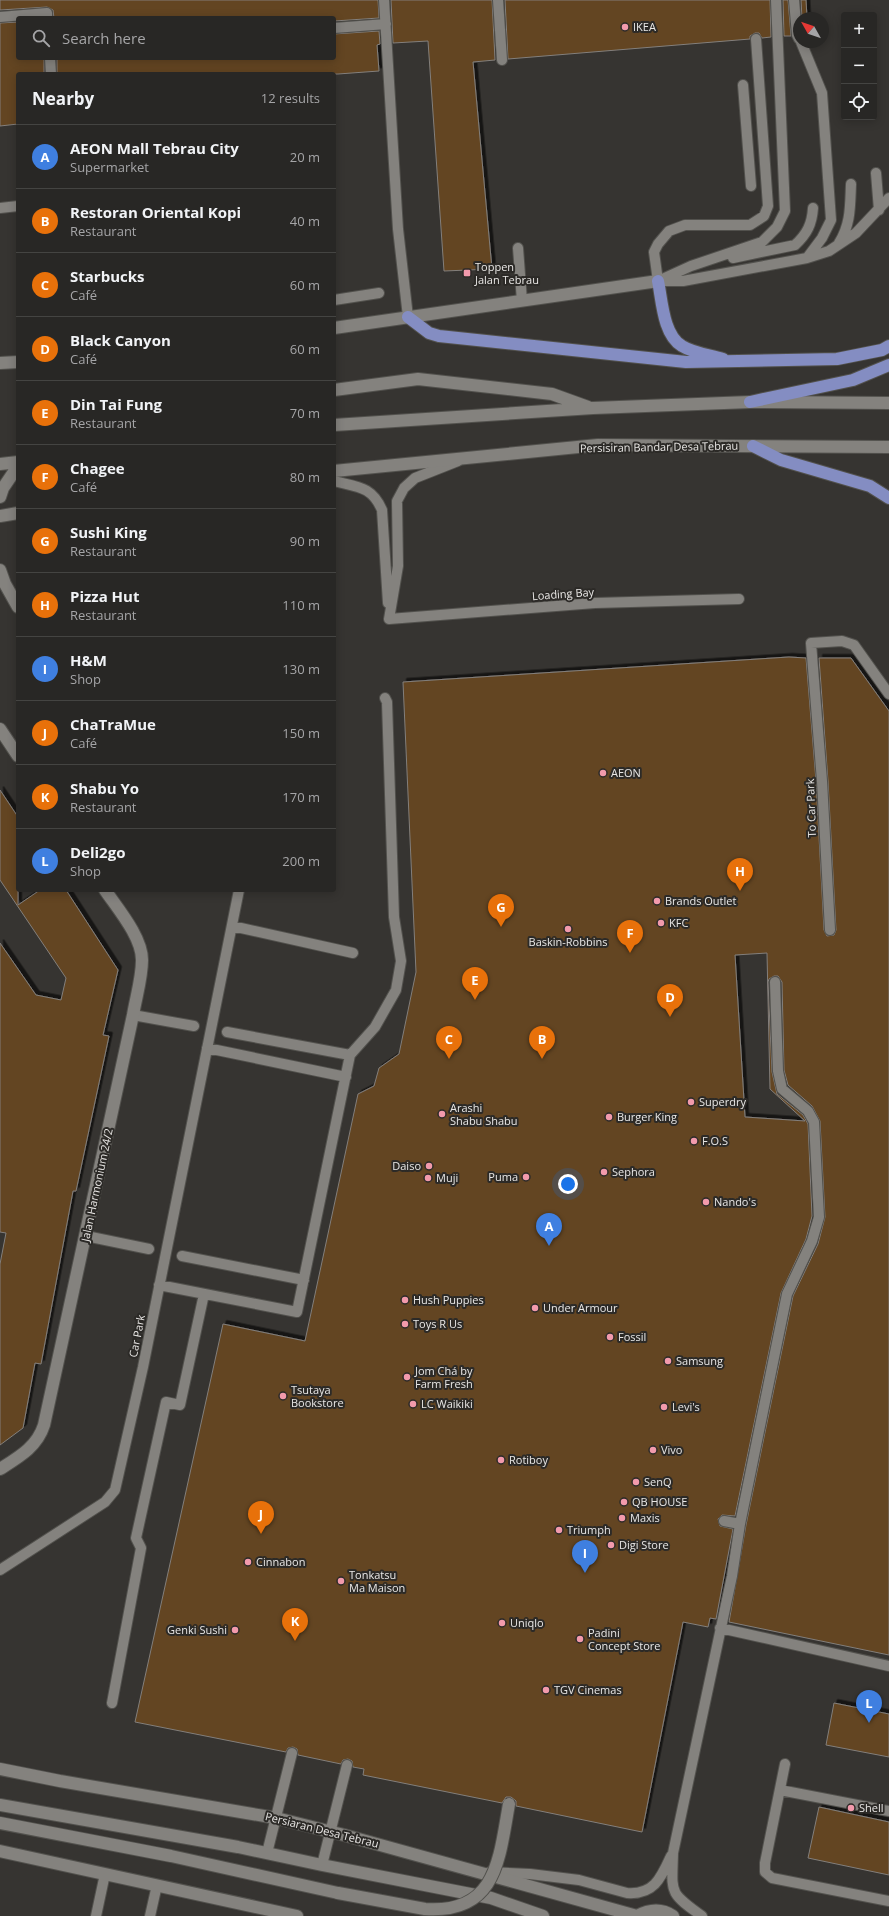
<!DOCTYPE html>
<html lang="en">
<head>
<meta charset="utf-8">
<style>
	:root { --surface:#282725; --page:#343332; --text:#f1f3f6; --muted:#a5a5a7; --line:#444442; --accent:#8abfa5 }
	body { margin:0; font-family:"Open Sans",sans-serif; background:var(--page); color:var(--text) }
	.controls { position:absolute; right:12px; top:12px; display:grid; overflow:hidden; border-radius:4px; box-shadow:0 2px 10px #0003 }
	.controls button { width:36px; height:36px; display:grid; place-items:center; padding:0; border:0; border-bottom:1px solid var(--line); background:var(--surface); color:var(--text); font:20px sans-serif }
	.compass { position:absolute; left:793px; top:12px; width:36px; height:36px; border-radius:50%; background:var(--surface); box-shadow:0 2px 10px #0003; rotate:310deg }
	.you { position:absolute; left:568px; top:1184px; width:14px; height:14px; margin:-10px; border:3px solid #fff; border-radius:50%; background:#1a73e8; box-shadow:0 0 0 6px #1a73e833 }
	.badge { display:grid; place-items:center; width:26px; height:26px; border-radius:50%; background:var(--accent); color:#fff; font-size:13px; font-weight:700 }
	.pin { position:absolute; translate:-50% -33px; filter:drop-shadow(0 1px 2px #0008) }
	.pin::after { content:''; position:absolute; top:21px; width:14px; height:12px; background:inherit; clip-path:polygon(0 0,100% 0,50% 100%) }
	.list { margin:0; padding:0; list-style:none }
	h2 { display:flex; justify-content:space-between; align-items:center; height:52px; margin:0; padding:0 16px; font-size:17px }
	h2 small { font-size:13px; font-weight:400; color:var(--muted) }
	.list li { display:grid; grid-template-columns:26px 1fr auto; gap:12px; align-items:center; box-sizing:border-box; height:64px; padding:0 16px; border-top:1px solid var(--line) }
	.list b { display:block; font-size:15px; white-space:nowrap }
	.list p { margin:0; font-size:13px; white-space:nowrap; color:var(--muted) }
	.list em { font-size:13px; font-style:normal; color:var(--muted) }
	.icon { flex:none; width:22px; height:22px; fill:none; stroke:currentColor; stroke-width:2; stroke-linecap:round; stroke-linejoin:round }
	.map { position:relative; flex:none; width:889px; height:1916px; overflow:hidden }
	.search { position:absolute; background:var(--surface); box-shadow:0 2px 10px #0003; left:16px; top:16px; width:320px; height:44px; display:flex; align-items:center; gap:10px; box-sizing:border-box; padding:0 14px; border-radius:4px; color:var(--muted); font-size:15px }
	.panel { position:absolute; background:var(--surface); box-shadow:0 2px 10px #0003; left:16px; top:72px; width:320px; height:820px; border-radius:4px }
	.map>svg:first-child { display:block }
</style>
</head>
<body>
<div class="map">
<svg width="889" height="1916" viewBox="0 0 889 1916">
	<defs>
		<filter id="shadow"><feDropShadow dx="3.5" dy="-3.5" stdDeviation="0" flood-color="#0009"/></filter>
	</defs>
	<rect width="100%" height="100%" fill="#363431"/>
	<!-- building -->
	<path fill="#634520" stroke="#837f7c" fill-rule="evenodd" filter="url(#shadow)" d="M0,0H378L379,18L334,21V18H54L53,10L47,7L0,10Z
		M391,0H492L495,60L473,62L492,269L444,271L428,41L393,43Z
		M505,0H770L771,37L762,38L759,33H755L750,36V39L508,59Z
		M783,0H788L791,36H784Z
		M801,0H806L807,18H802Z
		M18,22V58H44V74H18V124L0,126V23Z
		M379,31L380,44L377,45L379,71L338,74H57V58H334V34Z
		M789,657L806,658L816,781L824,930L827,936L834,935L836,930L828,781L819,658H851L889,711V1655L729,1622L746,1525L793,1296L818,1244L825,1217L820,1121L812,1106L788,1085L784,1070L782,982L778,976H774L769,979L768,982L772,1072L777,1094L803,1115L808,1124L812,1216L806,1239L781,1293L735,1516L722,1515L718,1519L720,1526L733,1529L716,1619L710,1618L708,1627L683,1622L642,1832L516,1806V1801L511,1797H506L502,1803L363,1775L364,1769L353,1767L352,1761L348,1759L343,1760L341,1764L298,1755L297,1749L293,1747L288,1748L286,1752L135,1722L223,1324L305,1341L358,1094L374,1086L379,1068L399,1054L416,972L403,682ZM767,953L770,1089L805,1121L745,1117L735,955Z
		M0,790L18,817V905L40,890H66L118,970L103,1035L109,1036L76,1191H73L41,1364L35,1363L23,1428L0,1445V1264L6,1233L0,1232V943L36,995L61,1000L66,978L0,880Z
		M834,1703L889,1714V1757L826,1745Z
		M819,1807L889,1822V1875L808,1858Z"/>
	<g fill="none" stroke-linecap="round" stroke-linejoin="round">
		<defs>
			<path id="service" d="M384,0L398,229L408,317
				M498,0L502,60
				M794,0L797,35L799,39
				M0,17L47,13V18
				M334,28L386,24
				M801,42L822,93L831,220L822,238L807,258
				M50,58L51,74
				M743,85L751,186
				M876,173L879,210
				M0,208L18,206
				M839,243C851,224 850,206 851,184
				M518,248L522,301
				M733,258L795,245C807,234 812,224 813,208
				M658,281L691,266L762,242L777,227L785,211L776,0
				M658,281L654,252L658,244L669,231L685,225H750L764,216L768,206L756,39
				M662,281H683L807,258L829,251L856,233L889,198
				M334,300L379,293
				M334,481C357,487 372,486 382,510L388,603
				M389,619L595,603L739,599
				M389,619L398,566L397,501L404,488L415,478L458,461
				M232,926L353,953
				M830,930L822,781L811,643L842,641L854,645L889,694
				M133,1015L194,1026
				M227,1032L350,1055
				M207,1048L346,1077
				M86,1236L149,1249
				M182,1256L304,1280
				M159,1285L297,1312L350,1055L375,1027L396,990L401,961L394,917L387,702L385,698
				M724,1521L740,1524
				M0,1570L105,1502L115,1490L143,1367L239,890
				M720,1628L889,1666
				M112,1703L141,1548L136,1538L166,1402L180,1405L204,1294
				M785,1764L765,1863V1872L772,1878L889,1901
				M780,1790L889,1811
				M267,1853L292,1753
				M322,1865L347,1765
				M490,1872L530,1874L579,1880L627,1893C654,1895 661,1878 671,1856
				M96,1916L105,1874
				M150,1916L157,1885
				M702,1916C668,1892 672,1893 673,1853L732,1576L740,1524L787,1294L812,1241L819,1217L814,1122L808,1111L782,1089L778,1071L775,982"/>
			<path id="minor" d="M334,328L658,281
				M0,363L18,362
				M0,729L18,756
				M0,1469C19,1457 37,1447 44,1425L133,1015C136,997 142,978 142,960C142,937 118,909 105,890
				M0,1823L171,1856L338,1893
				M0,1851L297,1916"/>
			<path id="tertiary" d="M0,1769L60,1781L276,1818L344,1835L637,1916
				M0,1805L238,1847L322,1865L491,1898L543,1916
				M637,1916C650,1909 661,1908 673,1916"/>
			<path id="secondary" d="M334,390L418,379L552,394L588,407
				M334,425L593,408L750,402L889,403
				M0,464L18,462
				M334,471L598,445L889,447
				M0,497L3,488L18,466
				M0,516L18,513
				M0,570L5,584L18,607"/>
			<path id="trunk" d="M658,281C662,300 663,335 682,346C693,353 710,355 723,359
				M408,317L429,333L439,336L686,362L837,359L882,350L889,346
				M750,402L853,380L889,365
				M753,446L781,460L870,486L889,498"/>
		</defs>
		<!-- service casing -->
		<use href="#service" stroke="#52514d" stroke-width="12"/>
		<!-- minor casing -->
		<use href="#minor" stroke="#52514d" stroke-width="14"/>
		<!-- tertiary casing -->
		<use href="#tertiary" stroke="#52514d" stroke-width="14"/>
		<!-- secondary casing -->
		<use href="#secondary" stroke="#52514d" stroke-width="14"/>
		<!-- trunk casing -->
		<use href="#trunk" stroke="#52514d" stroke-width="14"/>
		<!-- service -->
		<use href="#service" stroke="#84827e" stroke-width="10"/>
		<!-- minor -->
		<use href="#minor" stroke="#84827e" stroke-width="12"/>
		<!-- tertiary -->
		<use href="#tertiary" stroke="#84827e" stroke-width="12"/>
		<!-- secondary -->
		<use href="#secondary" stroke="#84827e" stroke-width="12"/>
		<!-- trunk -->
		<use href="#trunk" stroke="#848dc2" stroke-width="12"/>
		<defs>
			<path id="minor-bridge" d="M338,1893L425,1909C497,1914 499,1859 509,1804"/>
		</defs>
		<!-- minor-bridge casing -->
		<use href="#minor-bridge" stroke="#52514d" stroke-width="14" stroke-linecap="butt"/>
		<!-- minor-bridge -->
		<use href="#minor-bridge" stroke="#84827e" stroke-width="12"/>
	</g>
	<!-- markers -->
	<g fill="#f29aac" stroke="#2c2a27" stroke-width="1.5">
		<circle cx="625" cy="27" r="4"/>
		<rect x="463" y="269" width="8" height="8" rx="2"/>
		<circle cx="603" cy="773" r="4"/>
		<circle cx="657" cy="901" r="4"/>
		<circle cx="661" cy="923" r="4"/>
		<circle cx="568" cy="929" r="4"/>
		<circle cx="691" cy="1102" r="4"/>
		<circle cx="442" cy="1114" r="4"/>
		<circle cx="609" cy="1117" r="4"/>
		<circle cx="694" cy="1141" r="4"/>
		<circle cx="429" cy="1166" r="4"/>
		<circle cx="604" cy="1172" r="4"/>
		<circle cx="526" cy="1177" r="4"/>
		<circle cx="428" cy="1178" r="4"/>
		<circle cx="706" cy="1202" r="4"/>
		<circle cx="405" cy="1300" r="4"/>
		<circle cx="535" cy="1308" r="4"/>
		<circle cx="405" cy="1324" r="4"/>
		<circle cx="610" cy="1337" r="4"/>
		<circle cx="668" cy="1361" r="4"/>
		<circle cx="407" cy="1377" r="4"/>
		<circle cx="283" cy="1396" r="4"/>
		<circle cx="413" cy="1404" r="4"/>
		<circle cx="664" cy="1407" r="4"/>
		<circle cx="653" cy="1450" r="4"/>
		<circle cx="501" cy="1460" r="4"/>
		<circle cx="636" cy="1482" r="4"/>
		<circle cx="624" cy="1502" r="4"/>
		<circle cx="622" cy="1518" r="4"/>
		<circle cx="559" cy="1530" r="4"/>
		<circle cx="611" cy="1545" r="4"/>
		<circle cx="248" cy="1562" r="4"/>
		<circle cx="341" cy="1581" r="4"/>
		<circle cx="502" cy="1623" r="4"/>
		<circle cx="235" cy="1630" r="4"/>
		<circle cx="580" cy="1639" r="4"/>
		<circle cx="546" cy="1690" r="4"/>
		<circle cx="851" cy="1808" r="4"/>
	</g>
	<g text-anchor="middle" stroke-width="4" stroke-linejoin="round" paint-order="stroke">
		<!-- poi labels -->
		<g font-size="11" fill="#e9e7e5" stroke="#2c2a27" text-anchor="start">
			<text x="633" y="31">IKEA</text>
			<text x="475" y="271">Toppen<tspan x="475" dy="13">Jalan Tebrau</tspan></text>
			<text x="611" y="777">AEON</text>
			<text x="665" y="905">Brands Outlet</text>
			<text x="669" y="927">KFC</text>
			<text x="568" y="946" text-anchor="middle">Baskin-Robbins</text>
			<text x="699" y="1106">Superdry</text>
			<text x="450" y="1112">Arashi<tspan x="450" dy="13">Shabu Shabu</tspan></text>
			<text x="617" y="1121">Burger King</text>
			<text x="702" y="1145">F.O.S</text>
			<text x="421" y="1170" text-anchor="end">Daiso</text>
			<text x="612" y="1176">Sephora</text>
			<text x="518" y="1181" text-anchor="end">Puma</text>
			<text x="436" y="1182">Muji</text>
			<text x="714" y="1206">Nando's</text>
			<text x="413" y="1304">Hush Puppies</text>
			<text x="543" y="1312">Under Armour</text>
			<text x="413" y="1328">Toys R Us</text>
			<text x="618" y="1341">Fossil</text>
			<text x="676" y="1365">Samsung</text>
			<text x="415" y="1375">Jom Chá by<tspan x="415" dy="13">Farm Fresh</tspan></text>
			<text x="291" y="1394">Tsutaya<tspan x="291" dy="13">Bookstore</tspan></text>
			<text x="421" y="1408">LC Waikiki</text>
			<text x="672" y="1411">Levi's</text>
			<text x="661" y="1454">Vivo</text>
			<text x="509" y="1464">Rotiboy</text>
			<text x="644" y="1486">SenQ</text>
			<text x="632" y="1506">QB HOUSE</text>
			<text x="630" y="1522">Maxis</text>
			<text x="567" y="1534">Triumph</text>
			<text x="619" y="1549">Digi Store</text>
			<text x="256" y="1566">Cinnabon</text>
			<text x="349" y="1579">Tonkatsu<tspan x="349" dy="13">Ma Maison</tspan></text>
			<text x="510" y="1627">Uniqlo</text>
			<text x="227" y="1634" text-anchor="end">Genki Sushi</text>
			<text x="588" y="1637">Padini<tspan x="588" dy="13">Concept Store</tspan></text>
			<text x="554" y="1694">TGV Cinemas</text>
			<text x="859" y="1812">Shell</text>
		</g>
		<!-- street labels -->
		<g font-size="11" fill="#e9e7e5" stroke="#2c2a27">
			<text transform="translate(659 447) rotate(-1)" y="4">Persisiran Bandar Desa Tebrau</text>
			<text transform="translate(563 594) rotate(-4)" y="4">Loading Bay</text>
			<text transform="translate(811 808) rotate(-92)" y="4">To Car Park</text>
			<text transform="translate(97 1185) rotate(-78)" y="4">Jalan Harmonium 24/2</text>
			<text transform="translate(137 1336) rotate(-79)" y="4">Car Park</text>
			<text transform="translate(322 1830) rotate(14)" y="4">Persiaran Desa Tebrau</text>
		</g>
	</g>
</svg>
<div class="controls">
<button>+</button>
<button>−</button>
<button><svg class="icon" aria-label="locate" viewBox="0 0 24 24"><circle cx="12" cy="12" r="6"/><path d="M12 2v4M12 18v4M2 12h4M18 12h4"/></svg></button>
</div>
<svg class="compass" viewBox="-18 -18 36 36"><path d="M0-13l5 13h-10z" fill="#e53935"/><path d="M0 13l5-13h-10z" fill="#a5a5a7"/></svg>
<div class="you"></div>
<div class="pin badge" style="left:549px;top:1246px;background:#3f7fe0">A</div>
<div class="pin badge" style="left:542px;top:1059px;background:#e8710a">B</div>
<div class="pin badge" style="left:449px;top:1059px;background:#e8710a">C</div>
<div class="pin badge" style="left:670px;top:1017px;background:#e8710a">D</div>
<div class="pin badge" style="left:475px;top:1000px;background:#e8710a">E</div>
<div class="pin badge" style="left:630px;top:953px;background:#e8710a">F</div>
<div class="pin badge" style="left:501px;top:927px;background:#e8710a">G</div>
<div class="pin badge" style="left:740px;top:891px;background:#e8710a">H</div>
<div class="pin badge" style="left:585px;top:1573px;background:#3f7fe0">I</div>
<div class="pin badge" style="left:261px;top:1534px;background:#e8710a">J</div>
<div class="pin badge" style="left:295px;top:1641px;background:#e8710a">K</div>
<div class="pin badge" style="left:869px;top:1723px;background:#3f7fe0">L</div>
<div class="search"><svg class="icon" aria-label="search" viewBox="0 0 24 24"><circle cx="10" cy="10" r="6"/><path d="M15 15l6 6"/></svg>Search here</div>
<section class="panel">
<h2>Nearby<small>12 results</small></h2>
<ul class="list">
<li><span class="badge" style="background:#3f7fe0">A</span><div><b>AEON Mall Tebrau City</b><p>Supermarket</p></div><em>20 m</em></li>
<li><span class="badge" style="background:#e8710a">B</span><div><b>Restoran Oriental Kopi</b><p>Restaurant</p></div><em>40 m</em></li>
<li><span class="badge" style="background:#e8710a">C</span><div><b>Starbucks</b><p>Café</p></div><em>60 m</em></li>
<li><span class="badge" style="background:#e8710a">D</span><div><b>Black Canyon</b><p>Café</p></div><em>60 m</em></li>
<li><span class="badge" style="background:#e8710a">E</span><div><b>Din Tai Fung</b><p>Restaurant</p></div><em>70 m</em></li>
<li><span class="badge" style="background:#e8710a">F</span><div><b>Chagee</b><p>Café</p></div><em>80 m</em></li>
<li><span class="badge" style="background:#e8710a">G</span><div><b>Sushi King</b><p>Restaurant</p></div><em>90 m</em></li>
<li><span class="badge" style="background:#e8710a">H</span><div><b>Pizza Hut</b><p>Restaurant</p></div><em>110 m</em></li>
<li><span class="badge" style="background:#3f7fe0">I</span><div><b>H&amp;M</b><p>Shop</p></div><em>130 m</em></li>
<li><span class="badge" style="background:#e8710a">J</span><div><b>ChaTraMue</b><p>Café</p></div><em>150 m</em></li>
<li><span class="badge" style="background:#e8710a">K</span><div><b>Shabu Yo</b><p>Restaurant</p></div><em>170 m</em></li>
<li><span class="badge" style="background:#3f7fe0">L</span><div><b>Deli2go</b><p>Shop</p></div><em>200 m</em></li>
</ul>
</section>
</div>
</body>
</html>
